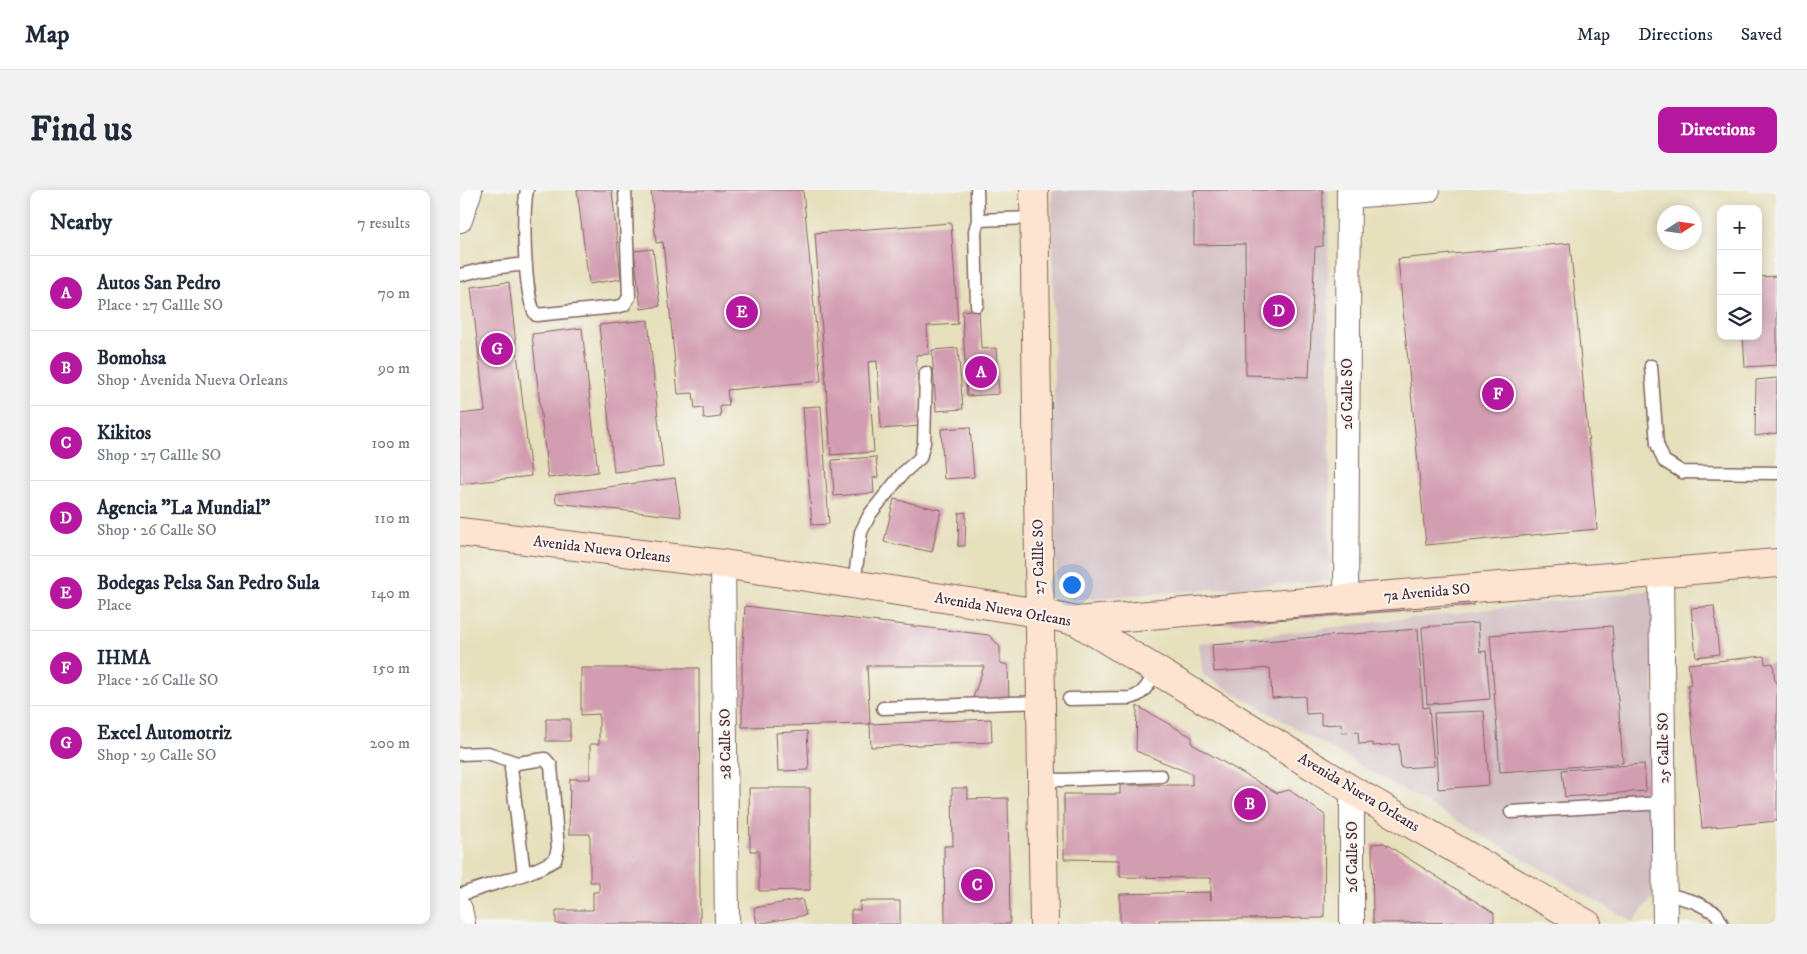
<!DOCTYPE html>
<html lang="en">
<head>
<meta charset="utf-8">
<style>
	:root { --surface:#fff; --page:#f2f2f3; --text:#1f2937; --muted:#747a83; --line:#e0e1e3; --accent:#b5179e }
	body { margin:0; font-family:"IM FELL DW Pica",serif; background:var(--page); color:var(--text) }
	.controls { position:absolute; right:15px; top:15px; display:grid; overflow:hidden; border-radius:10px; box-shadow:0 2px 12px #0003 }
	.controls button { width:45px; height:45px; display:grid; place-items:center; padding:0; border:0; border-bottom:1px solid var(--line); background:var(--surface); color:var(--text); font:25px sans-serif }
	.compass { position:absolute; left:1197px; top:15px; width:45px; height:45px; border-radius:50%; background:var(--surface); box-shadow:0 2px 12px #0003; rotate:78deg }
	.you { position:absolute; left:611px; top:394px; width:18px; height:18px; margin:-12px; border:4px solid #fff; border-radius:50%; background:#1a73e8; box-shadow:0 0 0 8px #1a73e833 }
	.badge { display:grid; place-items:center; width:32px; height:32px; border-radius:50%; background:var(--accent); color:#fff; font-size:16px; font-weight:700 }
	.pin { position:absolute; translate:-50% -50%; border:2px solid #fff; box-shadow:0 1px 5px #0006 }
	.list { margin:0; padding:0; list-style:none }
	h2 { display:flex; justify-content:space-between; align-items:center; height:65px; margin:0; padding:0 20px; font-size:21px }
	h2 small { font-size:16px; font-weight:400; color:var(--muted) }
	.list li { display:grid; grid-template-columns:32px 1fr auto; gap:15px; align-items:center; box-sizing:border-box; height:75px; padding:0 20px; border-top:1px solid var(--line) }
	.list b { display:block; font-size:19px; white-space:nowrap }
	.list p { margin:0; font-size:16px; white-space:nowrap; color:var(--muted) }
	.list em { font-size:16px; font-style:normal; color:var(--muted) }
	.icon { flex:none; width:28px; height:28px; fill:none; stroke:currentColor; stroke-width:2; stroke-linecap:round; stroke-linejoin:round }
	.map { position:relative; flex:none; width:1317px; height:734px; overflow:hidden; border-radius:10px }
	header { display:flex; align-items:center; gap:30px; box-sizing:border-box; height:70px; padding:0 25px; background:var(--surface); border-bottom:1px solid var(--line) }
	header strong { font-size:24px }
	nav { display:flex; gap:28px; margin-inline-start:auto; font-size:18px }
	.intro { display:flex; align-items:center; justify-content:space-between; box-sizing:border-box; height:120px; padding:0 30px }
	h1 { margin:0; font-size:35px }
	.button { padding:12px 22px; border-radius:10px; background:var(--accent); color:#fff; font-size:18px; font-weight:700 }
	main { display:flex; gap:30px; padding:0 30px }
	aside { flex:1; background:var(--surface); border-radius:10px; box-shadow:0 2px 12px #0003 }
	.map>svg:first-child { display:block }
</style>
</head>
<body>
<header>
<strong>Map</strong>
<nav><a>Map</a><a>Directions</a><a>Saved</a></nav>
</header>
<div class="intro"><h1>Find us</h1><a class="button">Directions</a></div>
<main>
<aside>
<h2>Nearby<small>7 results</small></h2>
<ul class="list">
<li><span class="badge">A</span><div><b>Autos San Pedro</b><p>Place · 27 Callle SO</p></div><em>70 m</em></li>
<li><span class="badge">B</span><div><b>Bomohsa</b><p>Shop · Avenida Nueva Orleans</p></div><em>90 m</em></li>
<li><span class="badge">C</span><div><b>Kikitos</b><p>Shop · 27 Callle SO</p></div><em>100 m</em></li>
<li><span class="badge">D</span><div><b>Agencia &quot;La Mundial&quot;</b><p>Shop · 26 Calle SO</p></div><em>110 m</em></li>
<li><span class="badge">E</span><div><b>Bodegas Pelsa San Pedro Sula</b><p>Place</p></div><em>140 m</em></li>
<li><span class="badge">F</span><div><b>IHMA</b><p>Place · 26 Calle SO</p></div><em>150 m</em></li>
<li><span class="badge">G</span><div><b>Excel Automotriz</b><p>Shop · 29 Calle SO</p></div><em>200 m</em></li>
</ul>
</aside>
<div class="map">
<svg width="1317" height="734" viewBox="0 0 1317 734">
	<rect width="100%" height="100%" fill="#f6f6f2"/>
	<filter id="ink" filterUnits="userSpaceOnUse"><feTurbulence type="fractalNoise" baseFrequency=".02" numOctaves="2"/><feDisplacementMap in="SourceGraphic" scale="10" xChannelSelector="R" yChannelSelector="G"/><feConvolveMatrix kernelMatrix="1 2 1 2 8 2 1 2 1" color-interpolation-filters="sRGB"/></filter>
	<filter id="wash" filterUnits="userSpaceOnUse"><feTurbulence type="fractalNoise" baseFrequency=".0096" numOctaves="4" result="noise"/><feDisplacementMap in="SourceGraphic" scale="20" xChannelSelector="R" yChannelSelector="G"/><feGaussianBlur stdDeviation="1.12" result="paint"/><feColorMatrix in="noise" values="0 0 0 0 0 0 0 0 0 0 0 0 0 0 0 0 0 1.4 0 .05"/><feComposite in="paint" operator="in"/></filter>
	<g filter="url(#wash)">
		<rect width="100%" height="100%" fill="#e7e0bd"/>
		<!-- industrial -->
		<path fill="#d2bec3" d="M592,0H868L870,390L611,410L596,397Z
			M1193,400L1194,705L1173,732L743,485L739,453Z"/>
		<g id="blocks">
			<!-- building -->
			<path fill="#d39db1" d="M117,0H152L161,89L129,94Z
				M191,0H343L361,191L267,200L269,216H260L261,227L244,229L243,218L235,219L233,203L218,204L203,52L196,53Z
				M734,0H863V56L855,57L849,187L786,185L785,54L734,55Z
				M491,33L498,134L467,136L469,164L456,165L461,236L421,239L417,171L408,172L414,262L371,265L355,43Z
				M1110,53L1137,339L966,355L938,69Z
				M193,59L200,116L181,119L174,61Z
				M1317,86V175L1285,177L1283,146H1298V87Z
				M49,92L71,286L0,294V224L25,221L11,97Z
				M519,119L521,159L536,158L539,204L507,206L502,121Z
				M188,130L203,277L154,282L139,135Z
				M122,138L138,282L88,288L72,144Z
				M498,158L503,219L476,221L472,160Z
				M1317,188V243L1295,246L1296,190Z
				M361,216L369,334L352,335L343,217Z
				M510,237L514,287L484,289L481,239Z
				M416,267L418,287L413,288L414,303L374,306L372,270Z
				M215,288L221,327L96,313L95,304Z
				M434,309L481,320L472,362L424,352Z
				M506,322L505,356H498L499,323Z
				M1013,405L1014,415L748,435L747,425Z
				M285,416L529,445L540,457V473L548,475L549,509L513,508L524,476H407L410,534L282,537V476Z
				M1254,416L1259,464L1236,467L1231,418Z
				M1018,433L1020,462L1026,461L1030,509L967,514L962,437Z
				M1152,436L1163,573L1040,582L1030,445Z
				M958,439L963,518L969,517L974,576L941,578L939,554L913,556V553L899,554L898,542L882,543L881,534L861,535V523L846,524L845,506L812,508L810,478L754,482L752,455Z
				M1304,466L1305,474L1313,473L1315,492H1317V631L1242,638L1228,495H1231L1228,474Z
				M121,478H239L240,734H96V720H133V702H139V692H130V644H109L110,589H130V554H139V524L121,525Z
				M677,516L732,547V554L817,603L829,600L865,625L864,728L699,730V734H660V704L750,702L751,710V688L660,687V670L604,669V604H660V595H732V584L676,561Z
				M1024,521L1029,595L978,599L974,523Z
				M86,529H110V551H86Z
				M531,529L532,552L411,557L410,534Z
				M347,541L349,580L318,581L316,543Z
				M1184,574L1186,601L1105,607L1102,580Z
				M289,598H350V700L299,701V661H290Z
				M492,598H508V609L548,608L550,734H485L484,656H493Z
				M924,653L1034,723V732L913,733L912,654Z
				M342,709L346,725L297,734L294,718Z
				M400,711H440V734H391V720H400Z"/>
		</g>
	</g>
	<g filter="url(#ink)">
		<use href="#blocks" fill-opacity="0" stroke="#81635e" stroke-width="1"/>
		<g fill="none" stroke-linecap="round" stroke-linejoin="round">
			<defs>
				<path id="lane" d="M67,0C62,21 64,109 76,125L156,117L164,115L169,107L165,0
					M517,0L518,30L574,28
					M0,85L24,79L66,74
					M517,115L515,41L518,30
					M1191,176L1197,254L1204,271L1222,282L1317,283
					M394,394L401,342L410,324L443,283L460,268L464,253L466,183
					M609,509L670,508C685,505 689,492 697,480
					M423,518L580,512
					M0,564L28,563L57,573
					M581,589L602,590L701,586
					M1051,622L1203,613
					M1204,703L1235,712L1256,723L1262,734
					M0,705C32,693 66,687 95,670L98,658L91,576L85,569L57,573L51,578L64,684"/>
				<path id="street" d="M889,6L968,0
					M0,30L10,0
					M263,374L267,734
					M1201,382L1205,734
					M886,408L889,0
					M892,600V734
					M0,719L3,734"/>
				<path id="secondary" d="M574,0L584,734
					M0,342L263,374L579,423L616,431L892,600L1127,734
					M616,431L1317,373"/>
			</defs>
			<!-- lane casing -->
			<use href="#lane" stroke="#81635e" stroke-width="15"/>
			<!-- street casing -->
			<use href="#street" stroke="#81635e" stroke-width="26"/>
			<!-- secondary casing -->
			<use href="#secondary" stroke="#81635e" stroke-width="30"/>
			<!-- lane -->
			<use href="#lane" stroke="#fff" stroke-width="12"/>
			<!-- street -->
			<use href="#street" stroke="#fff" stroke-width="24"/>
			<!-- secondary -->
			<use href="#secondary" stroke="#fde4d1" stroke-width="28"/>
		</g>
	</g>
	<g text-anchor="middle" stroke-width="4" stroke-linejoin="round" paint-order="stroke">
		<!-- street labels -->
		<g font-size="15" fill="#4a1f2b" stroke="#f6f6f2">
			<text transform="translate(887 204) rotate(-90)" y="5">26 Calle SO</text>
			<text transform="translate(142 359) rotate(7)" y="5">Avenida Nueva Orleans</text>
			<text transform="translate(578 367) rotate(-91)" y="5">27 Callle SO</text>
			<text transform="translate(967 402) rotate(-5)" y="5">7a Avenida SO</text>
			<text transform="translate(543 419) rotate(10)" y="5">Avenida Nueva Orleans</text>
			<text transform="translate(265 554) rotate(-91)" y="5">28 Calle SO</text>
			<text transform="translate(1203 558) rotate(-91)" y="5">25 Calle SO</text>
			<text transform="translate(899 602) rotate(31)" y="5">Avenida Nueva Orleans</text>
			<text transform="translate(892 667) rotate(-90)" y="5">26 Calle SO</text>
		</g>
	</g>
</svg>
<div class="controls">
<button>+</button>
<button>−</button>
<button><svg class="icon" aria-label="layers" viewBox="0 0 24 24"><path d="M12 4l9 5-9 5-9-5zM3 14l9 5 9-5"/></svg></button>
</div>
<svg class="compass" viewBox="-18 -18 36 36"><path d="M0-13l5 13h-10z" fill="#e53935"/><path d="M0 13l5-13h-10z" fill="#747a83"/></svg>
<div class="you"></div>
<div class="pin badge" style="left:521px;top:182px">A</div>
<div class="pin badge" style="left:790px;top:614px">B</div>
<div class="pin badge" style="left:517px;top:695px">C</div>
<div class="pin badge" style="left:819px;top:121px">D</div>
<div class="pin badge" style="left:282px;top:122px">E</div>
<div class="pin badge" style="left:1038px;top:204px">F</div>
<div class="pin badge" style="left:37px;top:159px">G</div>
</div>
</main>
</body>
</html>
